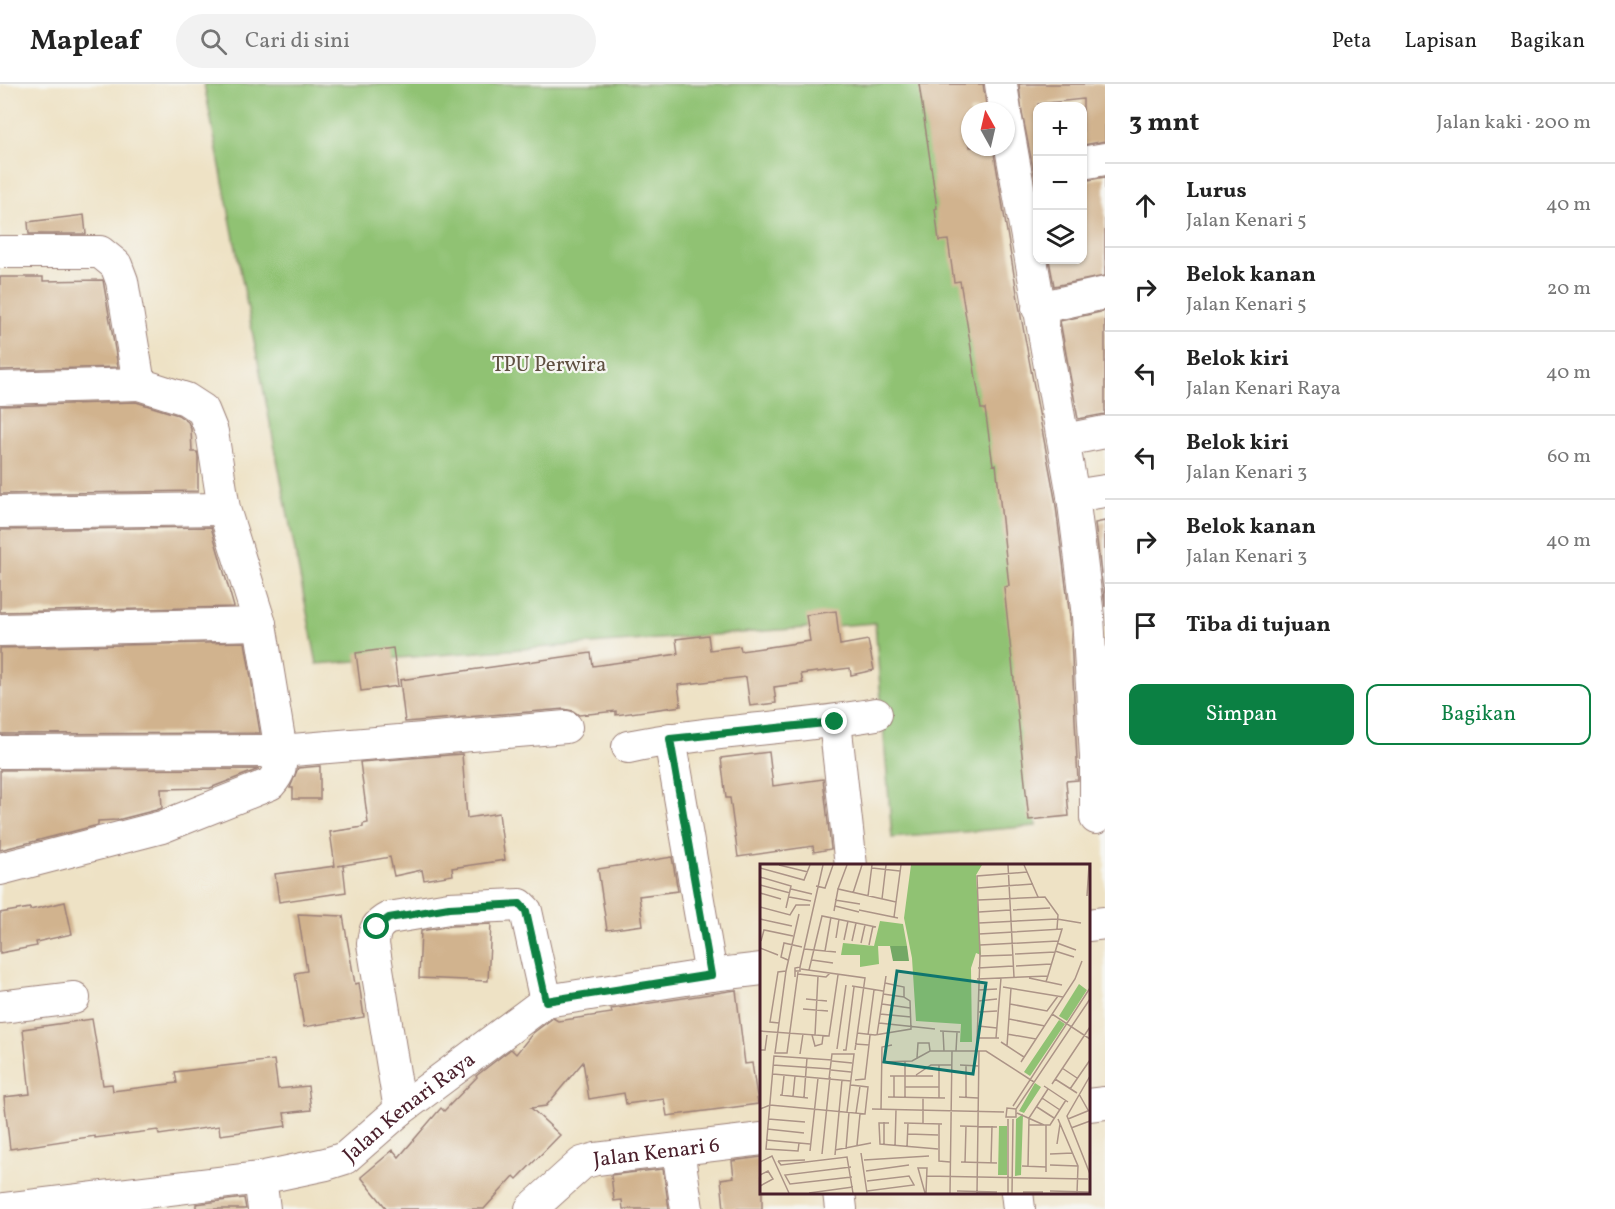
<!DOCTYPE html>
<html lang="id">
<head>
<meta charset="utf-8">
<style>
	:root { --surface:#fff; --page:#f2f2f2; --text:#222; --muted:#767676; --line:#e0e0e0; --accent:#0b8043 }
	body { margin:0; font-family:Vollkorn,serif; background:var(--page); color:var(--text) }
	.controls { position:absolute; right:18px; top:18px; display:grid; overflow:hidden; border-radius:12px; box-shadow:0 2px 4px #0004 }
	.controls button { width:54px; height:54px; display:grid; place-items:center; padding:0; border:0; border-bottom:2px solid var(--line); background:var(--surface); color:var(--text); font:30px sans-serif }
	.compass { position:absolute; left:961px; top:18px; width:54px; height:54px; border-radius:50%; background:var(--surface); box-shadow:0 2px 4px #0004; rotate:352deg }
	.stop { position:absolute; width:18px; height:18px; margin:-14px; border:4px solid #0b8043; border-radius:50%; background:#fff }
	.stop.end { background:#0b8043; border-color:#fff; box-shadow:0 2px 6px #0008 }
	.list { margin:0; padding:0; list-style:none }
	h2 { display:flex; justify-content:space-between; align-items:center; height:78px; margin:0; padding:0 24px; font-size:26px }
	h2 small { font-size:20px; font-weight:400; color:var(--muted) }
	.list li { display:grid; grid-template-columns:39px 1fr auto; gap:18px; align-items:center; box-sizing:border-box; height:84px; padding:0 24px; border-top:2px solid var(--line) }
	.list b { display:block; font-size:22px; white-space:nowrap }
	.list p { margin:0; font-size:20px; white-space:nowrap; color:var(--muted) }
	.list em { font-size:20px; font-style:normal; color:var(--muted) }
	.actions { display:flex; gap:12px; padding:18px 24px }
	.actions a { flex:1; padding:14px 0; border:2px solid var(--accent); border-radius:12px; text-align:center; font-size:21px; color:var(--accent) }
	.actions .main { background:var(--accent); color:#fff }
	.icon { flex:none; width:33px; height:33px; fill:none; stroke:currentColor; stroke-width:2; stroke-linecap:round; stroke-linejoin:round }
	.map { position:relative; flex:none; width:1105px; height:1125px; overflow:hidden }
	header { display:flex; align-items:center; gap:36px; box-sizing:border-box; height:84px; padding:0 30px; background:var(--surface); border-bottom:2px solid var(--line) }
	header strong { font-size:28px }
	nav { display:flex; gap:33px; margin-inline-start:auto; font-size:21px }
	.search { width:420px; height:54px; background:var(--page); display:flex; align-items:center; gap:15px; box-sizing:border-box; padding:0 21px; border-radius:33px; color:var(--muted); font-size:22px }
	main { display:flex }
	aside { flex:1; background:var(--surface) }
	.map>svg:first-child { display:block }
</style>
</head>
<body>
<header>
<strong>Mapleaf</strong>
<div class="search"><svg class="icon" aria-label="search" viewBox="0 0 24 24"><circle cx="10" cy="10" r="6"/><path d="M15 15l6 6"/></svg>Cari di sini</div>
<nav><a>Peta</a><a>Lapisan</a><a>Bagikan</a></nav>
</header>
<main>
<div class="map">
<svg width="1105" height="1125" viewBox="0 0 1105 1125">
	<rect width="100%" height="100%" fill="#f6f6f2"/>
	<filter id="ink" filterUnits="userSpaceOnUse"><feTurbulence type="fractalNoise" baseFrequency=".0167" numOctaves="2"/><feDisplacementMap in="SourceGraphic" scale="12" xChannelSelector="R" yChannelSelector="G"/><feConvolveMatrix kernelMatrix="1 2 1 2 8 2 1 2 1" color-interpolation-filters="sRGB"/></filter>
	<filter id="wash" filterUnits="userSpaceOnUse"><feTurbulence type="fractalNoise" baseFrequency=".008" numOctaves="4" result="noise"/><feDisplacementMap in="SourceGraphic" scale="24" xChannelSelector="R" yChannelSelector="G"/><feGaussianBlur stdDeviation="1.35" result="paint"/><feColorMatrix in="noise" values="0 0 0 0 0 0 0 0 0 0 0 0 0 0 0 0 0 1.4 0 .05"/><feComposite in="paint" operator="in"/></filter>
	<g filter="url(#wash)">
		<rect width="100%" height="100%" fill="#eee2c5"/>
		<!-- green -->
		<path fill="#90c273" stroke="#6d704f" stroke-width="1.5" d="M204,0H932L988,303L1018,538L1036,742L892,754L875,539L317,580Z"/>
		<g id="blocks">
			<!-- building -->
			<path fill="#d1b38e" d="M919,0H983L987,27H970V63H993L1020,227L1055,415L1070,534L1078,696L1066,697L1069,732L1029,736L1004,503L1009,502L996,380L993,381L985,325H981L960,197L954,198L948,156L939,157L935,125L937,124Z
				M1019,0H1105V57L1083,61V15L1038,20V109L1022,29Z
				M1105,93V192L1054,202L1049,176H1083V97Z
				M84,131L86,150H29L28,138Z
				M0,193H43V197L103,196L118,283L0,286Z
				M1105,227V330L1078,335L1060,237Z
				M136,318L178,331L188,338L191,345L192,368H197L198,372V407L0,410V322Z
				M1105,437V523L1095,439Z
				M211,443L234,523L0,528V446Z
				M836,527L840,561L868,556L874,586L851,591L850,584L801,590L803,599L774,603L776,619L750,622L746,593L678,601L681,622L616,631V627L579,631L573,627L564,625L405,638L400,596L591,569L593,582L678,570L676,555L708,551L710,566L740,562L741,567L810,557L806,531Z
				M245,558L260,649L0,650V564Z
				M393,564L398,602L361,607L356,569Z
				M769,668L773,702L823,695L831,765L814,768L813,762L738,773L730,714H726L721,674Z
				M462,670L467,734L499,729L505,776L452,784L453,791L424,796L422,786L394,792L390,773L338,782L343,781L346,808L279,818L275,790L335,782L330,748L363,743V740L368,739L360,678Z
				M320,682V715H293V704H290L298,684Z
				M259,685L210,704L161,705L162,724L156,726L117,736L98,737V741L0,766V686Z
				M672,773L678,807L639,812L643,841L607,846L598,785Z
				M65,818L72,850L36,858L37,862L0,869V829L30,824V826Z
				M298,830L343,832L355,900L359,899L364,933L304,943L295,889L307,887Z
				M491,840L488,897L419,894L421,847L451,842Z
				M736,906L745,980L752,979L758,1020L667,1032L664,1015L626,1020L624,1009L589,1015L583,978L546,1022L531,1024L560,1051L517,1095L514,1092L484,1125H387L361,1093L393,1066L399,1073L441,1024L444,1027L477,993L476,992L511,965L516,970L533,949L553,934L558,937L612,929L611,925Z
				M92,935L103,1001L112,1000L113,1007L177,999L175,988L274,976L278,1005L308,1002L311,1026L284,1029L286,1042L220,1051L219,1042L159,1051L158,1046L95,1054V1052L10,1065L4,1013L30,1010L23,945Z
				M762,1073V1125H724L721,1095L734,1093L732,1077Z
				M663,1085L669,1125H623L622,1116L614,1117L611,1091Z
				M244,1114L246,1125H196V1120Z"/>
		</g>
	</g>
	<g filter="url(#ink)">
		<use href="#blocks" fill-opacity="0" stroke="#9c8078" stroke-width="1.5"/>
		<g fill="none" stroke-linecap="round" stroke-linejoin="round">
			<defs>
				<g id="minor">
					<path d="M1001,0L1005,27"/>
					<path d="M1006,35L1073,412L1088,532L1096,673V734"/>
					<path d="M1082,79L1105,75"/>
					<path d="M0,168H100L116,181L122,197L139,300L186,315L203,326L212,348L224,425L260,540L281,667C281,682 280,689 270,700L162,743L0,785"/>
					<path d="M1038,224L1105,209"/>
					<path d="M0,304L139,300"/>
					<path d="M1065,356L1105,348"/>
					<path d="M1073,412L1105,407"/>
					<path d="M0,428L224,425"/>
					<path d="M0,546L260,540"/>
					<path d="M835,638L851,782"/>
					<path d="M670,655L711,891"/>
					<path d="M628,663C710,646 794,645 876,630"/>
					<path d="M0,668L281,667L566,643"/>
					<path d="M1088,841L1105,839"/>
					<path d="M0,923L74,914"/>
					<path d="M1088,1021L1105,1019"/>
					<path d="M400,1026L373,860C374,846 377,840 389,834L449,824L520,821L526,827L546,917"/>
					<path d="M678,1066L687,1125"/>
					<path d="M260,1094L264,1125"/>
					<path d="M839,1108L841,1125"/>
					<path d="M1017,1108L1019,1125"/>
					<path id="s1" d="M5,1125L260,1094L326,1080L345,1074L400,1026L546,917L711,891L762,885"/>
					<path id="s2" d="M531,1125L582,1079L596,1075L762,1055"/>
				</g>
			</defs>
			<!-- minor casing -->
			<use href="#minor" stroke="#9c8078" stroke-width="34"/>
			<!-- minor -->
			<use href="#minor" stroke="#fff" stroke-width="32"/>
		</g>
	</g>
	<g fill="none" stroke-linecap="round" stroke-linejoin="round" filter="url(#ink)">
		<!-- route -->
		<path stroke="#0b8043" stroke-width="8" d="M377,843L389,834L449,824L520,820L526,827L546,917L711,891L670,655L835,638"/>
	</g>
	<g text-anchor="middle" stroke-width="4.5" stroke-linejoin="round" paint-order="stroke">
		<!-- park labels -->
		<g font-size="21" fill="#5f5041" stroke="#f6f6f2">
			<text x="549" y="287">TPU Perwira</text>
		</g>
		<!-- street labels -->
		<g font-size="21" fill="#4a1f2b" stroke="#f6f6f2">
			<text dy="7" stroke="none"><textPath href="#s1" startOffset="426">Jalan Kenari Raya</textPath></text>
			<text dy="7" stroke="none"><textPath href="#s2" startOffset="144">Jalan Kenari 6</textPath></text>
		</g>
	</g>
	<!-- overview -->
	<g transform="translate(760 780)">
		<rect width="330" height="330" fill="#eee2c5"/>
		<path d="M151,1H222L216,11L221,91L216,89L211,104L212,178H200L201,160L156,157L152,94L144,54ZM120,57L143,60L147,82H118L119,100L100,103V91H81L83,79L114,82ZM319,120L327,126L307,157L299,152ZM299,156L305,160L270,212L264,208ZM275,219L281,223L264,249L259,247ZM263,250L261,311L255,312L256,255ZM239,262H247V311H238Z" fill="#90c273"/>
		<path d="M130,82H147L149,97H133Z" fill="#74a865"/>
		<path fill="none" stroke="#ac9487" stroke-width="1.5" d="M19,1L48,8M248,1L254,113M264,1L278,33M0,4L44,16L50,1M112,4L140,7M0,13L31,22L26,44M0,21L30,29M56,22L65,24L73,1M218,24L273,20M31,25L52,30M78,25L87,1M0,29L21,35M93,29L102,1M108,32L112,1M327,32L329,1M29,33L51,37M122,35L126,1M75,36L100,40M218,36L285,33L298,51L297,65M75,42L99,48M0,43L30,51L36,41H50M99,46L138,54M253,46L290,44M74,47L78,25L136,38M219,48L250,46M134,53L141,1M0,55L32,62M219,59L297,55L321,59M219,70L302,65L286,118M76,74L79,55M84,76L88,57M1,77L4,66L33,72M92,77L96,59M101,79L105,61M297,79L316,86M109,81L113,62M220,81L298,77M0,84L18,91M44,85L76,88M65,87L71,53M295,87L314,93M255,90L295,88M220,92L252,91M28,96L21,93L24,79L42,83M52,96L73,99M256,102L291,100M40,103L63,1M218,104L253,102M41,105L105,114L95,186M49,106L62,52L116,63M38,108L27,189H15L26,107L39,50M38,110L66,113L70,109M35,113V104L40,103V107H35M269,114L302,121M217,115L288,112M92,122L123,127M243,123L303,133M218,126L237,125M123,130L144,133M46,135L67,137M218,137L237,135M122,140L150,144M250,140L287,147L298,132M43,145L68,147M219,148L237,147M120,150L151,153M292,150L330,175M249,155L285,162M19,159L10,158L18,108L26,107M119,159L175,165M218,162L237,164M0,167L69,172L78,111M180,167L200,168M183,167L184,187M97,169L115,171L151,165L150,137L144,133V123L125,119M247,170L276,175M52,171L55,182L62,180L63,172M55,171L58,112M108,171L114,126M117,171L126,112M217,174H239M236,174L241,114M217,178L220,92L217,12L267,8M241,178L264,193M95,180L109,181L110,171M247,182L251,124M77,185L86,121M0,186H5L7,171M83,186H86L94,123M196,187L197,168M40,190L43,170M0,194V218M157,194L158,179H169L170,187M72,197L92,199M122,198L152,197L170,187H226L274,218M261,198L315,115L322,97M13,201L71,205M200,201L219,202M302,204L317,214M71,206L91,208M13,210L91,217M156,211L171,201H192M130,212H173M330,212L307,252L330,310M69,215L72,190H94L87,248M295,215L317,229M95,216L105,215L109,181M292,220L330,163M284,222L308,238M145,223H179M310,225L330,196M319,230L328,246M20,231L48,234M22,231L24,212M33,232L35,212M44,233L47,194M128,233L185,234M134,233V212M199,233L218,234M206,233V201M145,234V198M179,234V201M282,234L300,246M253,242L330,124M277,243L294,254M0,245L10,241L105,250L108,223L91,221M112,245L244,248M256,245L247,244L246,253H256V245L330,135M121,246L122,183L132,181M96,249L100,222M257,249L284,261M8,255L45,258M298,255L318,302L317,329M308,255L330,246M129,259H119L120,280L178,285M144,259L182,260M163,260V234M179,260V297L190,298M269,261H290L306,236M200,262L237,263M311,264L330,257M7,265L44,269M148,270L178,271M6,276L50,280M39,279L38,287L6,285L14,192L72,196M297,280L300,260M97,281L100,250M124,282V258M135,282L136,246M147,283L148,259M86,285L89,248M75,286L111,279M50,287L58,214M101,289L107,329M62,290L70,213M290,290L313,289M75,291L82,216M104,296L169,292M18,297L21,301L87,293L93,329M18,297L45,296M0,298L12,292L29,329M201,298L237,299M205,299L206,262M231,299L232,262M290,301L318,302M262,302L286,303M268,302L269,254L288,225M91,303L25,311L30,320L92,313M106,307L149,301M286,308V261M0,311L8,307L13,315L0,322M166,312L328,315M107,317L149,312L154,321L107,327M197,327L237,328M290,327L330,328M263,328H283M49,329L93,323M165,329L158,304H167L166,329M190,329L192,187M217,329L219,187M248,329V255M252,329L253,255"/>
		<path fill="#0f766e" fill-opacity="0.15" stroke="#0f766e" stroke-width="3" d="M137,107L226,119L213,210L124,198Z"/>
		<rect width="330" height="330" fill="none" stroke="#4a1f2b" stroke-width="3"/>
	</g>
</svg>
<div class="controls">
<button>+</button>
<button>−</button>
<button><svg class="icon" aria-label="layers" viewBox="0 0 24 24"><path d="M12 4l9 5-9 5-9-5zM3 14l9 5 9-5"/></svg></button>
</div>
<svg class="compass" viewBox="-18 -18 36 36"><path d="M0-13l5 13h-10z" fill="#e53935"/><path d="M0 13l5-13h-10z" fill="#767676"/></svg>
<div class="stop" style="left:377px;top:843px"></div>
<div class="stop end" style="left:835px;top:638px"></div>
</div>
<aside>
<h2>3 mnt<small>Jalan kaki · 200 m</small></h2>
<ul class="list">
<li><svg class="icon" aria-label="ahead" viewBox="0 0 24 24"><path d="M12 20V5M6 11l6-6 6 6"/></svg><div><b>Lurus</b><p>Jalan Kenari 5</p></div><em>40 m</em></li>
<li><svg class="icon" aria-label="right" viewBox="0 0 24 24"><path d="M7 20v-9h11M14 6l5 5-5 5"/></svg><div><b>Belok kanan</b><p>Jalan Kenari 5</p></div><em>20 m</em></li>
<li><svg class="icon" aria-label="left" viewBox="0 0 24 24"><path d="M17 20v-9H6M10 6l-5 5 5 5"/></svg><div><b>Belok kiri</b><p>Jalan Kenari Raya</p></div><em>40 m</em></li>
<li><svg class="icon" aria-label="left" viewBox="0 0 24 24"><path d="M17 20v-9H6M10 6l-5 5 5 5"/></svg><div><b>Belok kiri</b><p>Jalan Kenari 3</p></div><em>60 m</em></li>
<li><svg class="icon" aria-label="right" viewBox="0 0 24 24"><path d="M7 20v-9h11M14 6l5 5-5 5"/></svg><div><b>Belok kanan</b><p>Jalan Kenari 3</p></div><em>40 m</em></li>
<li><svg class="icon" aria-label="arrive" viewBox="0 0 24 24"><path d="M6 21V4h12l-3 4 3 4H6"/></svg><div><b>Tiba di tujuan</b></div></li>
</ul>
<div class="actions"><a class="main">Simpan</a><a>Bagikan</a></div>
</aside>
</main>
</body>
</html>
